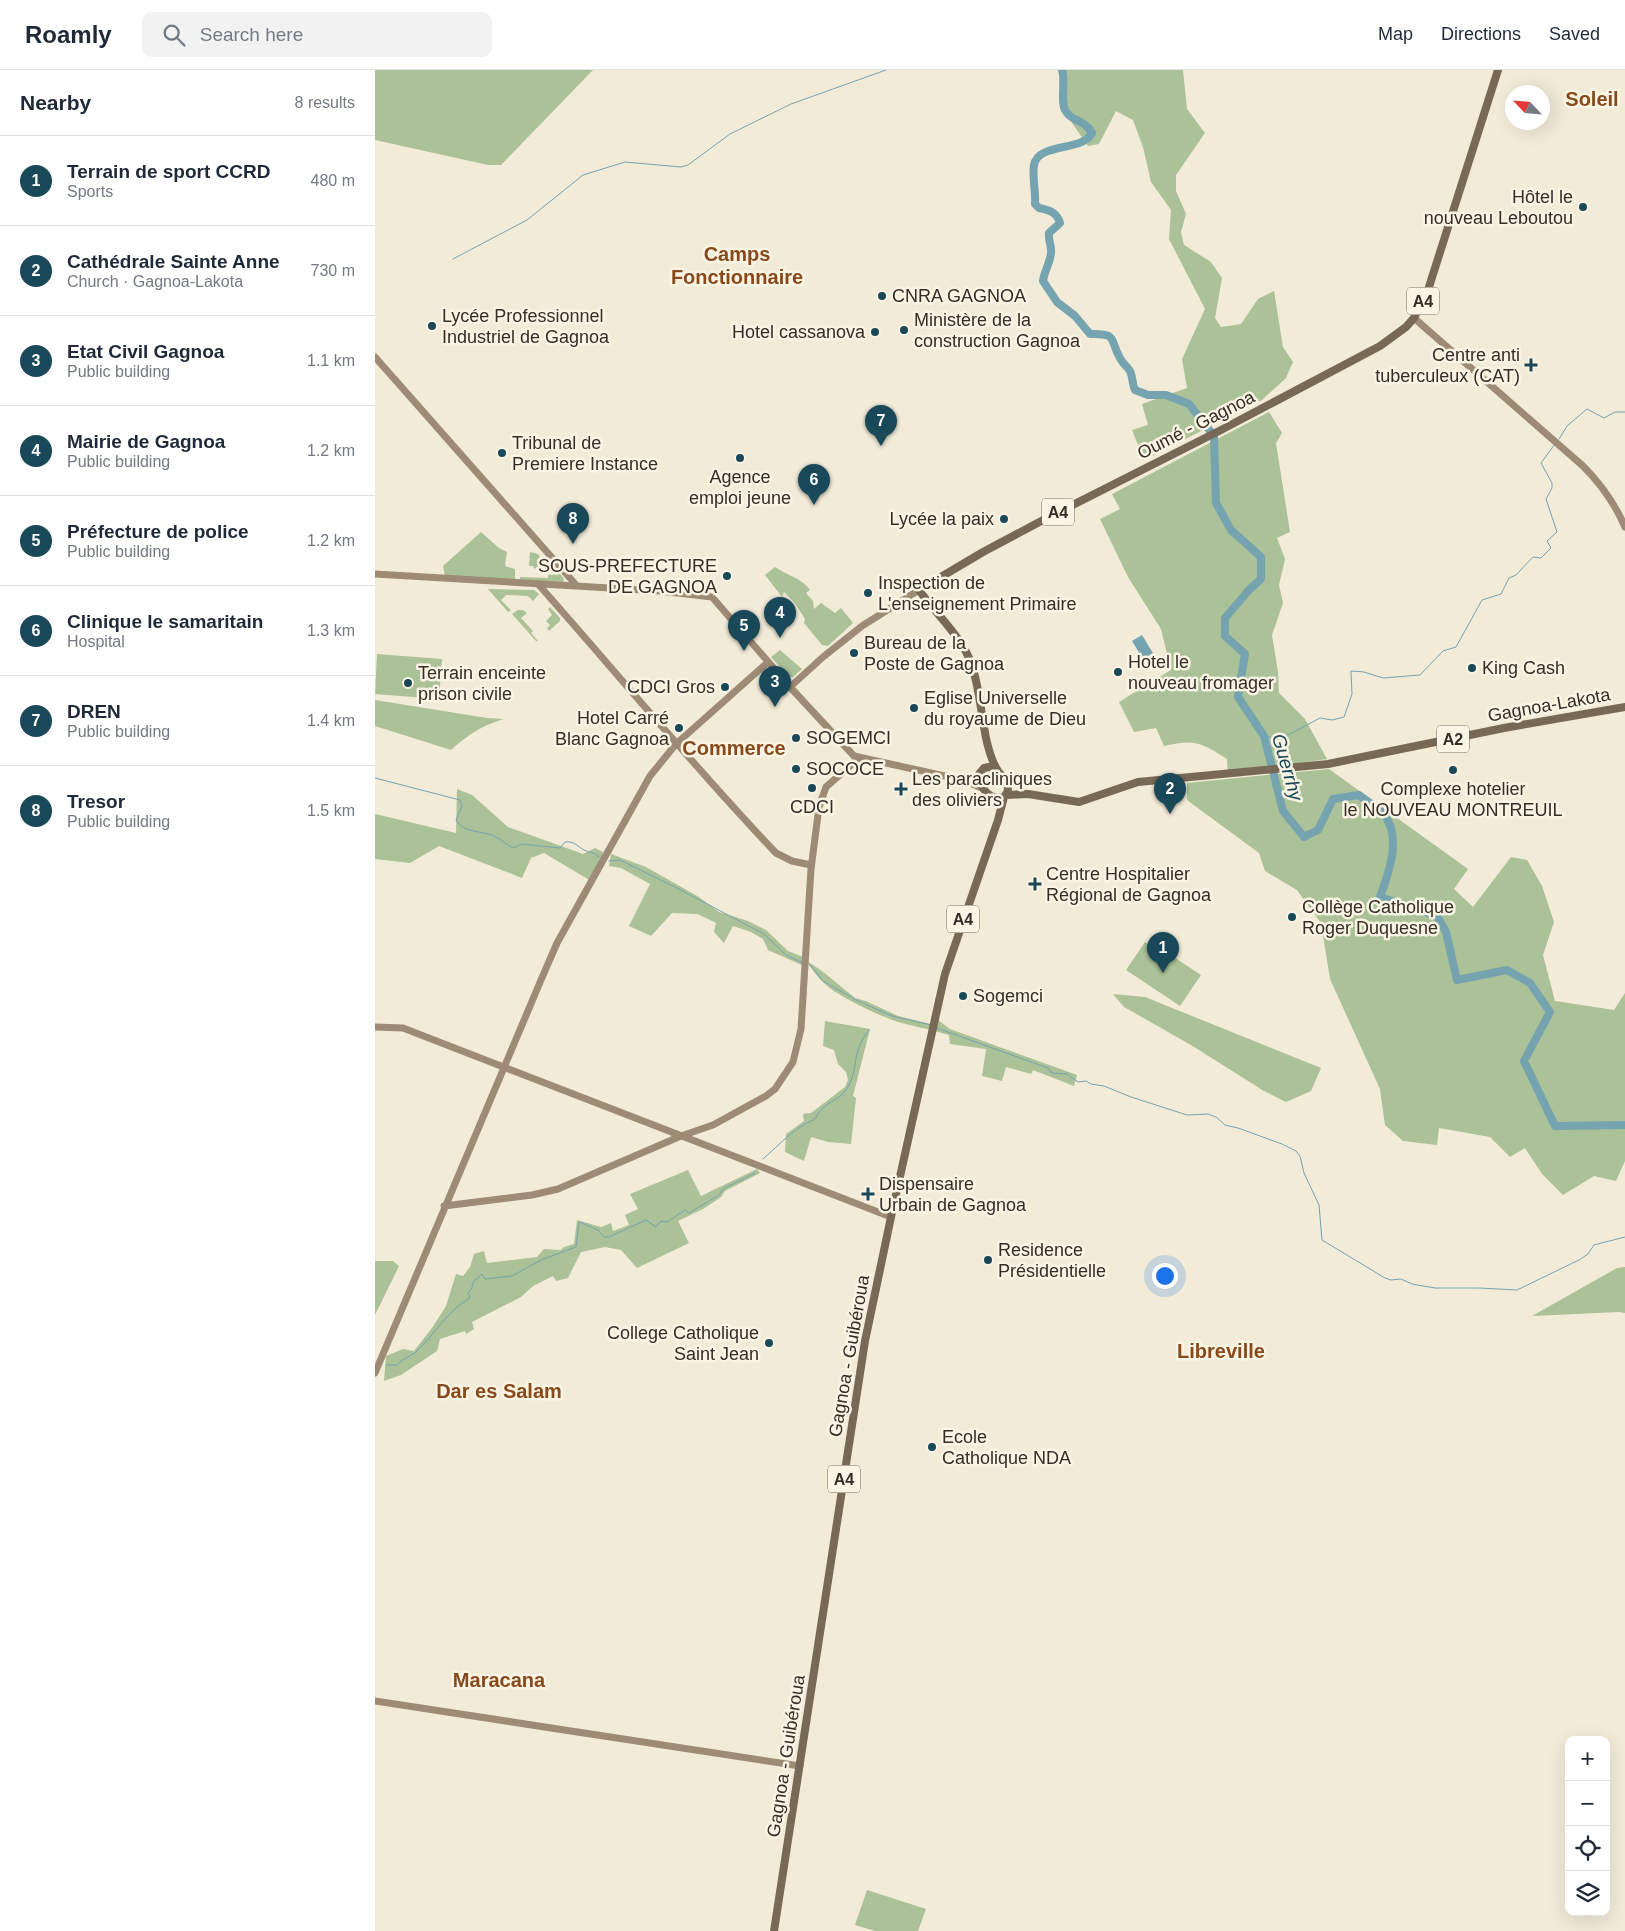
<!DOCTYPE html>
<html lang="en">
<head>
<meta charset="utf-8">
<style>
	:root { --surface:#fff; --page:#f2f2f3; --text:#1f2937; --muted:#747a83; --line:#e0e1e3; --accent:#194858 }
	body { margin:0; font-family:Arial,sans-serif; background:var(--page); color:var(--text) }
	.controls { position:absolute; right:15px; bottom:15px; display:grid; overflow:hidden; border-radius:10px; box-shadow:0 5px 20px #0002 }
	.controls button { width:45px; height:45px; display:grid; place-items:center; padding:0; border:0; border-bottom:1px solid var(--line); background:var(--surface); color:var(--text); font:25px sans-serif }
	.compass { position:absolute; left:1130px; top:15px; width:45px; height:45px; border-radius:50%; background:var(--surface); box-shadow:0 5px 20px #0002; rotate:296deg }
	.you { position:absolute; left:789px; top:1205px; width:18px; height:18px; margin:-12px; border:4px solid #fff; border-radius:50%; background:#1a73e8; box-shadow:0 0 0 8px #1a73e833 }
	.badge { display:grid; place-items:center; width:32px; height:32px; border-radius:50%; background:var(--accent); color:#fff; font-size:16px; font-weight:700 }
	.pin { position:absolute; translate:-50% -41px; filter:drop-shadow(0 1px 2px #0008) }
	.pin::after { content:''; position:absolute; top:26px; width:18px; height:15px; background:inherit; clip-path:polygon(0 0,100% 0,50% 100%) }
	.list { margin:0; padding:0; list-style:none }
	h2 { display:flex; justify-content:space-between; align-items:center; height:65px; margin:0; padding:0 20px; font-size:21px }
	h2 small { font-size:16px; font-weight:400; color:var(--muted) }
	.list li { display:grid; grid-template-columns:32px 1fr auto; gap:15px; align-items:center; box-sizing:border-box; height:90px; padding:0 20px; border-top:1px solid var(--line) }
	.list b { display:block; font-size:19px; white-space:nowrap }
	.list p { margin:0; font-size:16px; white-space:nowrap; color:var(--muted) }
	.list em { font-size:16px; font-style:normal; color:var(--muted) }
	.icon { flex:none; width:28px; height:28px; fill:none; stroke:currentColor; stroke-width:2; stroke-linecap:round; stroke-linejoin:round }
	.map { position:relative; flex:none; width:1250px; height:1861px; overflow:hidden }
	header { display:flex; align-items:center; gap:30px; box-sizing:border-box; height:70px; padding:0 25px; background:var(--surface); border-bottom:1px solid var(--line) }
	header strong { font-size:24px }
	nav { display:flex; gap:28px; margin-inline-start:auto; font-size:18px }
	.search { width:350px; height:45px; background:var(--page); display:flex; align-items:center; gap:12px; box-sizing:border-box; padding:0 18px; border-radius:10px; color:var(--muted); font-size:19px }
	main { display:flex }
	aside { flex:1; background:var(--surface) }
	.map>svg:first-child { display:block }
</style>
</head>
<body>
<header>
<strong>Roamly</strong>
<div class="search"><svg class="icon" aria-label="search" viewBox="0 0 24 24"><circle cx="10" cy="10" r="6"/><path d="M15 15l6 6"/></svg>Search here</div>
<nav><a>Map</a><a>Directions</a><a>Saved</a></nav>
</header>
<main>
<aside>
<h2>Nearby<small>8 results</small></h2>
<ul class="list">
<li><span class="badge">1</span><div><b>Terrain de sport CCRD</b><p>Sports</p></div><em>480 m</em></li>
<li><span class="badge">2</span><div><b>Cathédrale Sainte Anne</b><p>Church · Gagnoa-Lakota</p></div><em>730 m</em></li>
<li><span class="badge">3</span><div><b>Etat Civil Gagnoa</b><p>Public building</p></div><em>1.1 km</em></li>
<li><span class="badge">4</span><div><b>Mairie de Gagnoa</b><p>Public building</p></div><em>1.2 km</em></li>
<li><span class="badge">5</span><div><b>Préfecture de police</b><p>Public building</p></div><em>1.2 km</em></li>
<li><span class="badge">6</span><div><b>Clinique le samaritain</b><p>Hospital</p></div><em>1.3 km</em></li>
<li><span class="badge">7</span><div><b>DREN</b><p>Public building</p></div><em>1.4 km</em></li>
<li><span class="badge">8</span><div><b>Tresor</b><p>Public building</p></div><em>1.5 km</em></li>
</ul>
</aside>
<div class="map">
<svg width="1250" height="1861" viewBox="0 0 1250 1861">
	<rect width="100%" height="100%" fill="#f2ebd8"/>
	<!-- green -->
	<path fill="#abc197" d="M0,0H218L126,95H113L0,70Z
		M683,0H808L812,39L830,63L801,105V121L811,144L806,162L809,175L836,192L847,208L840,248L846,257L866,254L883,229L899,221L908,277L918,292L911,308L887,330L769,390L757,360L773,355L767,334L812,318L807,289L830,239L794,169L796,140L776,112L768,77L758,50L741,41L724,74L713,76L686,37L687,10Z
		M894,342L907,363L901,373L915,462L902,468L910,489L904,515L908,533L897,565L903,602L904,623L930,649L952,689L853,703L852,689C825,672 820,669 789,676L781,658L759,662L744,632L796,600L786,559L753,507L725,449L745,439L737,424Z
		M106,462L124,478L132,482L130,496L140,499V510L70,506L68,496Z
		M155,482L163,484L166,489H171L182,501L174,500L173,497H162L160,499L158,496H154Z
		M400,497C411,505 427,508 435,520L431,523L438,531L439,539L446,533L460,543L466,538L478,553L453,576L447,575L429,553L430,549L420,533L409,522L407,527L390,505Z
		M185,504L189,509L188,512L145,510V507L173,508V505Z
		M113,519L159,520L164,524L158,531L153,526L131,525L126,530L136,540L133,542Z
		M175,537L185,548V551L174,561L172,558L175,555L171,551L177,545L173,539Z
		M143,540H148L152,543L146,548L158,561L156,563L163,571H161L137,544Z
		M405,580L427,599L418,607H414L396,587Z
		M2,584L67,589L64,629L0,624Z
		M0,630L112,648L129,649C106,656 94,664 76,680L0,656Z
		M954,699L1093,799L1079,819L1098,837L1136,787L1152,790L1167,816L1179,852L1168,885L1180,931L1239,940L1250,923V1091L1241,1111L1219,1106L1188,1125L1167,1104L1150,1078L1135,1087L1115,1067L1064,1058L1062,1075L1028,1071L1010,1055L1005,1019L955,909L946,853L922,820L890,801L884,783L812,730V713Z
		M82,719L97,725L133,757L208,784L220,778L228,782L226,792L216,811L169,783L156,788L147,808L64,776L35,793L0,789V744L81,763Z
		M236,784L271,797L324,827L344,842L373,851L391,860L413,881L428,887L429,896L393,880L388,869L376,862L358,856L349,873L339,862L341,853L323,844L297,843L276,866L254,856L275,814L246,798L234,796Z
		M770,872L780,878L782,876L826,905L805,936L751,900Z
		M432,891L447,901L480,928L491,931L523,946L556,954V960C545,957 533,955 523,952C503,945 466,928 451,915C443,908 437,900 432,891Z
		M738,924L770,927L946,998L936,1021L911,1032L889,1021L816,975L749,937Z
		M563,950L575,959L702,1005L699,1016L658,1000L656,1004L631,997L627,1011L607,1006L611,979L575,974L574,965L560,961Z
		M450,951L495,959L478,1026L481,1028L476,1074L453,1072L436,1067L429,1091L410,1082L411,1064L429,1051L428,1044L436,1043L470,1017L473,1010L471,1002L463,994L459,980L448,976Z
		M382,1099L385,1103L350,1121L346,1127L328,1139L303,1151L314,1173L262,1198L246,1180L230,1177L206,1182L193,1208L181,1211L178,1206L158,1216L146,1227L97,1252L99,1259L91,1264L90,1261L65,1269L62,1281L26,1305L9,1311L11,1286L28,1279L39,1281L57,1258L71,1236L81,1204L88,1206L95,1197L99,1184L109,1181L112,1193L162,1187L169,1179L186,1180L189,1177L199,1174L202,1150L226,1157L236,1153L238,1161L254,1155L250,1145L263,1139L255,1124L313,1100L326,1126Z
		M0,1191H18L24,1196L0,1245Z
		M1250,1197V1243L1244,1242L1157,1246L1242,1198Z
		M492,1820L551,1839L543,1861H500L480,1855Z"/>
	<!-- water -->
	<path fill="#75a3b0" d="M767,565L778,583L768,589L757,571Z"/>
	<g fill="none" stroke-linecap="round" stroke-linejoin="round">
		<!-- stream -->
		<path stroke="#75a3b0" stroke-width="1" d="M78,189L152,150L208,105L250,92L306,97L313,95L355,64L416,34L511,0
			M1184,369L1192,356L1212,339L1229,348L1240,342H1250
			M889,666L900,668L913,665L945,648L957,650L969,647L977,624L976,601L989,602L1008,608L1045,605L1068,581L1081,577L1107,530L1126,524L1134,508L1141,505L1158,487L1166,488L1176,478L1172,471L1182,462L1171,429L1177,418V413L1166,393L1180,374
			M0,708L85,730L87,736L81,750C89,764 108,760 121,767C127,770 132,775 138,778L147,774L185,778L190,772C199,771 202,776 209,780C216,783 217,781 224,787
			M234,791L245,790L300,817L389,864L411,885L428,893
			M434,895L437,897L448,911L481,930L517,946L556,955
			M562,958L673,998L677,1003L692,1004L703,1012L711,1011L716,1014L729,1016L756,1027L812,1045L833,1044L841,1047L850,1055L863,1058L907,1074L921,1081L925,1086L929,1103L944,1135L947,1170L1010,1208L1016,1210L1026,1209L1037,1214L1060,1218H1104L1142,1220L1204,1190L1213,1184L1219,1175L1250,1167
			M388,1089C406,1073 418,1059 440,1049C448,1031 466,1031 473,1017C484,997 476,982 494,960
			M11,1295H22C27,1289 34,1287 41,1282C59,1265 73,1240 95,1228L93,1223L97,1218L98,1212L107,1204L110,1209L137,1206L166,1190L201,1177L204,1152L223,1160L229,1167H234L271,1150L281,1157L286,1151L292,1152L310,1140L314,1143L344,1125L348,1119L380,1103"/>
		<!-- river -->
		<path stroke="#75a3b0" stroke-width="8" d="M687,0C691,12 684,35 692,43C700,53 710,50 717,63C708,82 663,72 659,95C657,107 661,121 660,134L664,138C674,140 682,142 685,153L674,163C673,170 677,177 676,183C675,193 669,202 668,211L682,232L700,246L715,264C744,263 734,270 745,288C747,293 752,296 755,301C758,307 757,314 760,320L773,325H791L814,334L839,366L841,433L856,460L886,487V509L874,520L850,548V566L870,584L863,627L889,666L908,741L929,767L943,760L958,729L984,725C991,731 1003,737 1009,744C1027,768 1014,802 1005,827L1062,846L1071,862L1082,910L1132,900L1155,913L1175,942L1149,991L1180,1056L1250,1055"/>
		<!-- secondary -->
		<path stroke="#9e8b75" stroke-width="7" d="M1039,248L1208,396C1226,414 1240,434 1250,457
			M0,287L202,516
			M0,504L285,521L337,527L415,617L479,686L588,710L609,719
			M163,514C242,603 318,696 401,783L417,791L436,795
			M415,617L448,587L487,556L544,520
			M0,957L28,958L516,1147
			M69,1136L157,1125L183,1119L306,1066L338,1055L391,1026L400,1019L418,992L426,959L436,799L444,737L451,717L484,688
			M0,1303L166,910L182,873L275,706L301,674L393,592
			M0,1631L425,1696"/>
		<!-- primary -->
		<path stroke="#786856" stroke-width="8" d="M614,697C625,701 633,709 633,721L629,727C614,731 605,718 604,704L609,698Z
			M623,701C606,675 608,624 596,593C587,567 560,543 544,520L608,482L670,449L846,360L1005,276L1031,257L1039,248L1053,220L1123,0
			M631,725L653,724L704,732L763,712L953,694L1129,658L1250,637
			M399,1861L490,1271L516,1147L570,904L623,750L629,727"/>
	</g>
	<!-- markers -->
	<g fill="#194858" stroke="#faf4e4" stroke-width="2">
		<circle cx="1208" cy="137" r="5"/>
		<circle cx="507" cy="226" r="5"/>
		<circle cx="57" cy="256" r="5"/>
		<circle cx="529" cy="260" r="5"/>
		<circle cx="500" cy="262" r="5"/>
		<path d="M1153.5 287.5h5v5h5v5h-5v5h-5v-5h-5v-5h5z"/>
		<circle cx="127" cy="383" r="5"/>
		<circle cx="365" cy="388" r="5"/>
		<circle cx="629" cy="449" r="5"/>
		<circle cx="352" cy="506" r="5"/>
		<circle cx="493" cy="523" r="5"/>
		<circle cx="479" cy="583" r="5"/>
		<circle cx="1097" cy="598" r="5"/>
		<circle cx="743" cy="602" r="5"/>
		<circle cx="33" cy="613" r="5"/>
		<circle cx="350" cy="617" r="5"/>
		<circle cx="539" cy="638" r="5"/>
		<circle cx="304" cy="658" r="5"/>
		<circle cx="421" cy="668" r="5"/>
		<circle cx="421" cy="699" r="5"/>
		<circle cx="1078" cy="700" r="5"/>
		<circle cx="437" cy="718" r="5"/>
		<path d="M523.5 711.5h5v5h5v5h-5v5h-5v-5h-5v-5h5z"/>
		<path d="M657.5 806.5h5v5h5v5h-5v5h-5v-5h-5v-5h5z"/>
		<circle cx="917" cy="847" r="5"/>
		<circle cx="588" cy="926" r="5"/>
		<path d="M490.5 1116.5h5v5h5v5h-5v5h-5v-5h-5v-5h5z"/>
		<circle cx="613" cy="1190" r="5"/>
		<circle cx="394" cy="1273" r="5"/>
		<circle cx="557" cy="1377" r="5"/>
	</g>
	<g text-anchor="middle" stroke-width="5" stroke-linejoin="round" paint-order="stroke">
		<!-- shield labels -->
		<g fill="#faf4e4" stroke="#70695f" stroke-width="1">
			<rect x="1032" y="217.5" width="32" height="27" rx="4"/>
			<rect x="667" y="428.5" width="32" height="27" rx="4"/>
			<rect x="1062" y="655.5" width="32" height="27" rx="4"/>
			<rect x="572" y="835.5" width="32" height="27" rx="4"/>
			<rect x="453" y="1395.5" width="32" height="27" rx="4"/>
		</g>
		<g font-size="16" font-weight="bold" fill="#352d26">
			<text x="1048" y="237">A4</text>
			<text x="683" y="448">A4</text>
			<text x="1078" y="675">A2</text>
			<text x="588" y="855">A4</text>
			<text x="469" y="1415">A4</text>
		</g>
		<!-- poi labels -->
		<g font-size="18" fill="#352d26" stroke="#faf4e4" text-anchor="start">
			<text x="1198" y="133" text-anchor="end">Hôtel le<tspan x="1198" dy="21">nouveau Leboutou</tspan></text>
			<text x="517" y="232">CNRA GAGNOA</text>
			<text x="67" y="252">Lycée Professionnel<tspan x="67" dy="21">Industriel de Gagnoa</tspan></text>
			<text x="539" y="256">Ministère de la<tspan x="539" dy="21">construction Gagnoa</tspan></text>
			<text x="490" y="268" text-anchor="end">Hotel cassanova</text>
			<text x="1145" y="291" text-anchor="end">Centre anti<tspan x="1145" dy="21">tuberculeux (CAT)</tspan></text>
			<text x="137" y="379">Tribunal de<tspan x="137" dy="21">Premiere Instance</tspan></text>
			<text x="365" y="413" text-anchor="middle">Agence<tspan x="365" dy="21">emploi jeune</tspan></text>
			<text x="619" y="455" text-anchor="end">Lycée la paix</text>
			<text x="342" y="502" text-anchor="end">SOUS-PREFECTURE<tspan x="342" dy="21">DE GAGNOA</tspan></text>
			<text x="503" y="519">Inspection de<tspan x="503" dy="21">L'enseignement Primaire</tspan></text>
			<text x="489" y="579">Bureau de la<tspan x="489" dy="21">Poste de Gagnoa</tspan></text>
			<text x="753" y="598">Hotel le<tspan x="753" dy="21">nouveau fromager</tspan></text>
			<text x="1107" y="604">King Cash</text>
			<text x="43" y="609">Terrain enceinte<tspan x="43" dy="21">prison civile</tspan></text>
			<text x="340" y="623" text-anchor="end">CDCI Gros</text>
			<text x="549" y="634">Eglise Universelle<tspan x="549" dy="21">du royaume de Dieu</tspan></text>
			<text x="294" y="654" text-anchor="end">Hotel Carré<tspan x="294" dy="21">Blanc Gagnoa</tspan></text>
			<text x="431" y="674">SOGEMCI</text>
			<text x="431" y="705">SOCOCE</text>
			<text x="537" y="715">Les paracliniques<tspan x="537" dy="21">des oliviers</tspan></text>
			<text x="1078" y="725" text-anchor="middle">Complexe hotelier<tspan x="1078" dy="21">le NOUVEAU MONTREUIL</tspan></text>
			<text x="437" y="743" text-anchor="middle">CDCI</text>
			<text x="671" y="810">Centre Hospitalier<tspan x="671" dy="21">Régional de Gagnoa</tspan></text>
			<text x="927" y="843">Collège Catholique<tspan x="927" dy="21">Roger Duquesne</tspan></text>
			<text x="598" y="932">Sogemci</text>
			<text x="504" y="1120">Dispensaire<tspan x="504" dy="21">Urbain de Gagnoa</tspan></text>
			<text x="623" y="1186">Residence<tspan x="623" dy="21">Présidentielle</tspan></text>
			<text x="384" y="1269" text-anchor="end">College Catholique<tspan x="384" dy="21">Saint Jean</tspan></text>
			<text x="567" y="1373">Ecole<tspan x="567" dy="21">Catholique NDA</tspan></text>
		</g>
		<!-- street labels -->
		<g font-size="18" fill="#352d26" stroke="#faf4e4">
			<text transform="translate(821 355) rotate(-27)" y="6">Oumé - Gagnoa</text>
			<text transform="translate(1174 635) rotate(-10)" y="6">Gagnoa-Lakota</text>
			<text transform="translate(474 1286) rotate(-80)" y="6">Gagnoa - Guibéroua</text>
			<text transform="translate(411 1686) rotate(-81)" y="6">Gagnoa - Guibéroua</text>
		</g>
		<!-- water labels -->
		<g font-size="19" font-style="italic" fill="#194858" stroke="#faf4e4">
			<text transform="translate(913 697) rotate(74)" y="7">Guerrhy</text>
		</g>
		<!-- quarter labels -->
		<g font-size="20" font-weight="bold" fill="#88491b" stroke="#faf4e4">
			<text x="1217" y="36">Soleil</text>
			<text x="362" y="191">Camps<tspan x="362" dy="23">Fonctionnaire</tspan></text>
			<text x="359" y="685">Commerce</text>
			<text x="846" y="1288">Libreville</text>
			<text x="124" y="1328">Dar es Salam</text>
			<text x="124" y="1617">Maracana</text>
		</g>
	</g>
</svg>
<div class="controls">
<button>+</button>
<button>−</button>
<button><svg class="icon" aria-label="locate" viewBox="0 0 24 24"><circle cx="12" cy="12" r="6"/><path d="M12 2v4M12 18v4M2 12h4M18 12h4"/></svg></button>
<button><svg class="icon" aria-label="layers" viewBox="0 0 24 24"><path d="M12 4l9 5-9 5-9-5zM3 14l9 5 9-5"/></svg></button>
</div>
<svg class="compass" viewBox="-18 -18 36 36"><path d="M0-13l5 13h-10z" fill="#e53935"/><path d="M0 13l5-13h-10z" fill="#747a83"/></svg>
<div class="you"></div>
<div class="pin badge" style="left:788px;top:903px">1</div>
<div class="pin badge" style="left:795px;top:744px">2</div>
<div class="pin badge" style="left:400px;top:637px">3</div>
<div class="pin badge" style="left:405px;top:568px">4</div>
<div class="pin badge" style="left:369px;top:581px">5</div>
<div class="pin badge" style="left:439px;top:435px">6</div>
<div class="pin badge" style="left:506px;top:376px">7</div>
<div class="pin badge" style="left:198px;top:474px">8</div>
</div>
</main>
</body>
</html>
